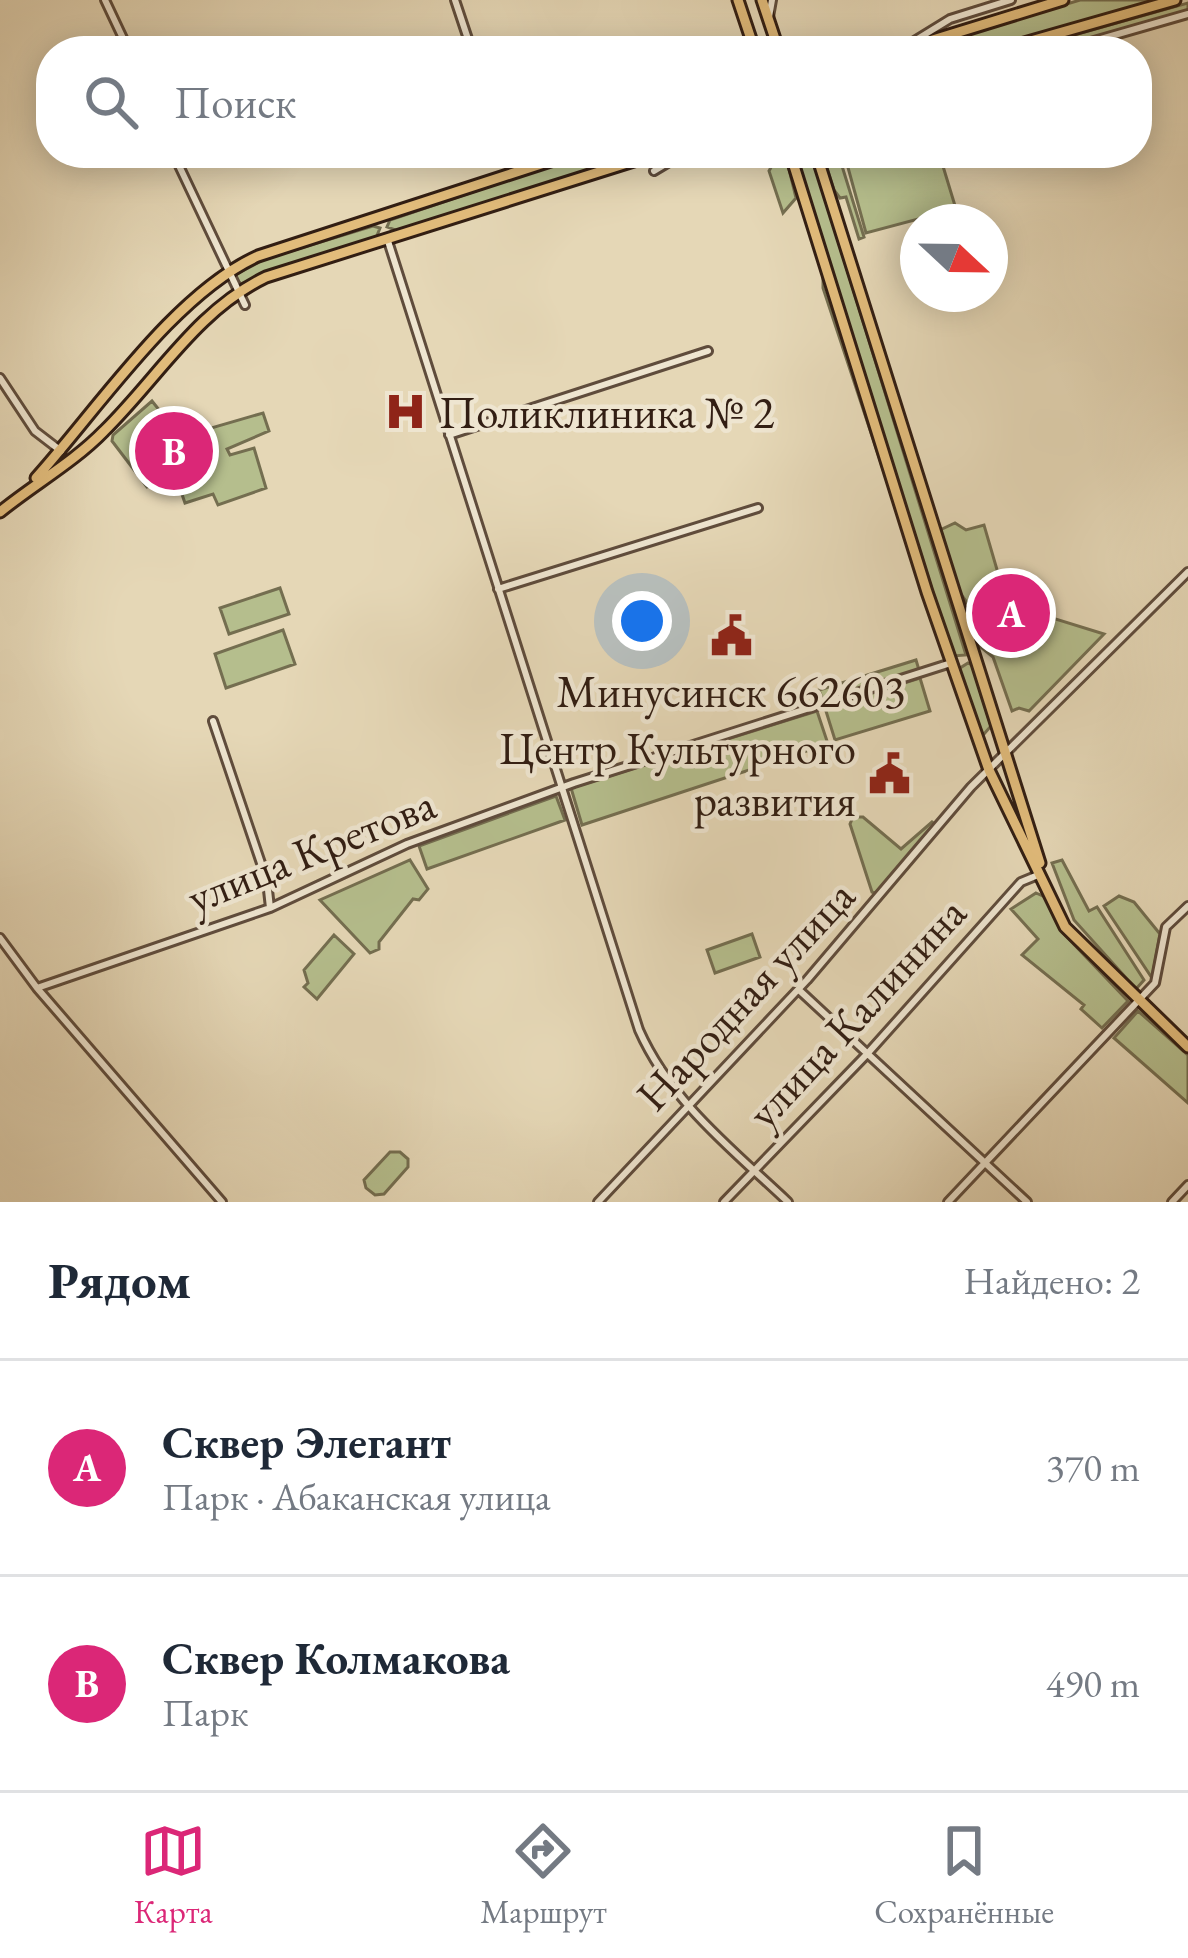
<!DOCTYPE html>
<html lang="ru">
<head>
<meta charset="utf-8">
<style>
	:root { --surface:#fff; --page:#f6f6f7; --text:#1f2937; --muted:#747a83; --line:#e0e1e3; --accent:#db2777 }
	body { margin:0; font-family:"EB Garamond",serif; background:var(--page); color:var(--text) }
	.compass { position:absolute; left:900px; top:204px; width:108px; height:108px; border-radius:50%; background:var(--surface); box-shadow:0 6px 30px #0003; rotate:112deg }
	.you { position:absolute; left:642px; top:621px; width:42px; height:42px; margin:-30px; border:9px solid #fff; border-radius:50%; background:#1a73e8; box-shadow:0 0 0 18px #1a73e833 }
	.badge { display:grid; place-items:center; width:78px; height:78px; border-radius:50%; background:var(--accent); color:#fff; font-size:39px; font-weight:700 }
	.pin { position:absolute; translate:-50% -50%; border:6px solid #fff; box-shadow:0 3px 12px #0006 }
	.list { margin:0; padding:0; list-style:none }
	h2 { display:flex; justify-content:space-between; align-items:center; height:156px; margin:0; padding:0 48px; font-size:51px }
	h2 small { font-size:39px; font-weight:400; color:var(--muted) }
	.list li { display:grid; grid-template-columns:78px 1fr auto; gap:36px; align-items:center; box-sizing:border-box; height:216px; padding:0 48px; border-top:3px solid var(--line) }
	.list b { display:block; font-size:45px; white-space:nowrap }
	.list p { margin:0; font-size:39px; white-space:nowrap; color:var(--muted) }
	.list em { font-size:39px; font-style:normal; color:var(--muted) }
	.icon { flex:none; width:66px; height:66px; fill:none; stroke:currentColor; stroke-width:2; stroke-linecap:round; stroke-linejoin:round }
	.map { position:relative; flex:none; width:1188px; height:1202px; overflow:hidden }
	.search { position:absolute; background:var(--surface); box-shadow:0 6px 30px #0003; left:36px; right:36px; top:36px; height:132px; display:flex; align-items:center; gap:30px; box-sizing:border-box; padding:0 42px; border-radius:48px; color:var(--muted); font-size:45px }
	.sheet { height:588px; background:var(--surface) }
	nav { display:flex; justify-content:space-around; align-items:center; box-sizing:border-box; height:168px; border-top:3px solid var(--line); background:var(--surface); font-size:33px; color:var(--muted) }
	nav a { display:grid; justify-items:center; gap:6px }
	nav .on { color:var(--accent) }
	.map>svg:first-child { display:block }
</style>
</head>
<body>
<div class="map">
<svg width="1188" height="1202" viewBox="0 0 1188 1202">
	<rect width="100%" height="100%" fill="#e5d7b6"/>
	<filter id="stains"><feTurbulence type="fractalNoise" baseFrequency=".00167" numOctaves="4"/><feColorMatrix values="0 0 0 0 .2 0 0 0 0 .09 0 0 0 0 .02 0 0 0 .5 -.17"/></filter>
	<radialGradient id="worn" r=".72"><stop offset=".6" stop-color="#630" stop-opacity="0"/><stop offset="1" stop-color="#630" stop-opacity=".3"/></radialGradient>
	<!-- green -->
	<path fill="#b5be8d" stroke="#746e50" stroke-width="3" d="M1080,0H1163L985,51H913Z
		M1188,3V13L1052,51H1017Z
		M588,153H645L398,231L387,227L390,220Z
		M779,153H785L796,198L783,213L769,171Z
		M794,153H811L966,655L953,656Z
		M822,153H838L864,237L859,239L846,197L840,198L834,190Z
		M844,153H939L956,209L866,233Z
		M373,226L380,228L376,238L241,284L233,276L265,259Z
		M823,271L919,578L823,288Z
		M152,401L171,425L181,427L184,436L263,413L269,431L227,449L230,455L254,448L266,488L218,505L213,494L185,503L176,477L147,487L112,441L113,435Z
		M955,523L966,530L984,525L1007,604L1104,634L1029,711L1019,708L1012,711L993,657L977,644L973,622L988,623L982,601L968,604L960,593L940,530Z
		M280,588L289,614L229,634L220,608Z
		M283,630L295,664L226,688L215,654Z
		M916,660L919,670L823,700L819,690Z
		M968,663L972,665L991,726L984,734L978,732L957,670Z
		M920,678L930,711L835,740L825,708Z
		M817,711L828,744L582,825L571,788Z
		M556,796L565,820L427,869L419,846Z
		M853,817H863L901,849L932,822L937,826L880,895L872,892L850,824Z
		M410,860L428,889L419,900L413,899L379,942V949L370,953L320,900Z
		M1062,860L1089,911L1097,907L1144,980L1136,989L1074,920L1052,863Z
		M1036,893L1045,897L1063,933L1128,1001L1102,1028L1081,1009L1084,1005L1022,955L1038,939L1011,909Z
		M1119,896L1134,902L1160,934L1152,978L1104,906Z
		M752,934L760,957L715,973L707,950Z
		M334,935L354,954L317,999L304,987L308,983L304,970Z
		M1138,1011L1188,1055V1103L1114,1038Z
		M390,1152H400L408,1159V1167L384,1194L375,1195L366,1188L364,1180Z"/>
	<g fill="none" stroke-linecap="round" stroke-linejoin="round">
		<defs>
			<path id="minor" d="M105,0L129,51
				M455,0L472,51
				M769,17L772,0
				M911,43L950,19L1011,0
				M1059,51L1188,14
				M173,153L245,305
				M507,153L510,161
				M654,171L684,153
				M387,238L639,1030C671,1102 732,1149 788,1202
				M0,378L35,431L61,451
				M449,435L708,351
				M498,589L758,508
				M213,721L267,881L270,908
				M0,938L37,988L222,1202
				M37,988L270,908L407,844L574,783L951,663
				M799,990L1027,1202
				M598,1202L807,980L971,787L1188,572
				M724,1202L868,1053L1021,882L1038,875
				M948,1202L1155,983L1166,927L1188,906
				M1172,1202L1188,1185"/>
			<path id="major" d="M738,0L755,51
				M762,0L779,51
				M897,51L1063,0
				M996,51L1175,0
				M790,153L927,592L989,770L1065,927L1188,1047
				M816,153L1040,863
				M36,478C98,409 174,294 258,256L575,153
				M0,512C33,485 74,462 104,431C158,378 196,311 266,277L659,153"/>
		</defs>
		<!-- minor casing -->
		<use href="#minor" stroke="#5f4c3c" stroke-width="12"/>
		<!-- major casing -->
		<use href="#major" stroke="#321e13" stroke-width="15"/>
		<!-- minor -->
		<use href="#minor" stroke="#eee5d0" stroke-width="6"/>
		<!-- major -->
		<use href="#major" stroke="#e2bc7b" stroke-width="9"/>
	</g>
	<!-- icons -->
	<defs>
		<symbol id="hospital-bare" viewBox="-9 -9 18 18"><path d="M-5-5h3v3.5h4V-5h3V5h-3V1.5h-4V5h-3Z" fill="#8f2418" stroke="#eee5d0" stroke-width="2.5" paint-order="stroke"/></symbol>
		<symbol id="civic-bare" viewBox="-9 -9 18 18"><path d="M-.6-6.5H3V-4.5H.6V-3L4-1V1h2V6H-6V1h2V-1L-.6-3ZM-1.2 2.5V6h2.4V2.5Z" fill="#8f2418" stroke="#eee5d0" stroke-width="2.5" paint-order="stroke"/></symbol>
	</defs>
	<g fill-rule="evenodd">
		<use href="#hospital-bare" x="376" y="382" width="59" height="59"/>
		<use href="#civic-bare" x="702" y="606" width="59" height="59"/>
		<use href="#civic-bare" x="860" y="744" width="59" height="59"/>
	</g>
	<g text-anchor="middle" stroke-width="9" stroke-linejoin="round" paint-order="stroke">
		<!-- poi labels -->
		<g font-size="45" fill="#321e13" stroke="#eee5d0" text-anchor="start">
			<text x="439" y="428">Поликлиника № 2</text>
			<text x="731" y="707" text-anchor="middle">Минусинск 662603</text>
			<text x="856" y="764" text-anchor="end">Центр Культурного<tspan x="856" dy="52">развития</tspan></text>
		</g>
		<!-- street labels -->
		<g font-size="45" fill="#321e13" stroke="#eee5d0">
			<text transform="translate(311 850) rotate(-22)" y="16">улица Кретова</text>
			<text transform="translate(745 995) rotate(-47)" y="16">Народная улица</text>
			<text transform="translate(856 1012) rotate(-47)" y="16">улица Калинина</text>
		</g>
	</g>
	<rect width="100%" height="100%" filter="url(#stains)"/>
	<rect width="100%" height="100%" fill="url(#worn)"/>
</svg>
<svg class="compass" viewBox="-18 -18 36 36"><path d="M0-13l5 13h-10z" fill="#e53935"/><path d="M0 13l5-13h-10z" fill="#747a83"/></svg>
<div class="you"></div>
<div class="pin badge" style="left:1011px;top:613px">A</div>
<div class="pin badge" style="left:174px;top:451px">B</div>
<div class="search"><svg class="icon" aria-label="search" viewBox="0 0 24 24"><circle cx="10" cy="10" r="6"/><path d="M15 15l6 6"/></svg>Поиск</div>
</div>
<section class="sheet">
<h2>Рядом<small>Найдено: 2</small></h2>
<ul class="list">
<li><span class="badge">A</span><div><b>Сквер Элегант</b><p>Парк · Абаканская улица</p></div><em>370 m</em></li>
<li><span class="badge">B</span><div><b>Сквер Колмакова</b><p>Парк</p></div><em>490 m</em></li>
</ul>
</section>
<nav>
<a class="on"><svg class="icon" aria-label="map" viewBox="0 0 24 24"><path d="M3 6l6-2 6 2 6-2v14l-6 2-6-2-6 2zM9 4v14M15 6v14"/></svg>Карта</a>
<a><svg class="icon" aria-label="directions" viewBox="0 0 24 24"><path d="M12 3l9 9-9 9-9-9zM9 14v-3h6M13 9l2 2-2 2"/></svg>Маршрут</a>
<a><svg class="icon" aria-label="saved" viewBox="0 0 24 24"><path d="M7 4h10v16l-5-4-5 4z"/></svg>Сохранённые</a>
</nav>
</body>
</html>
